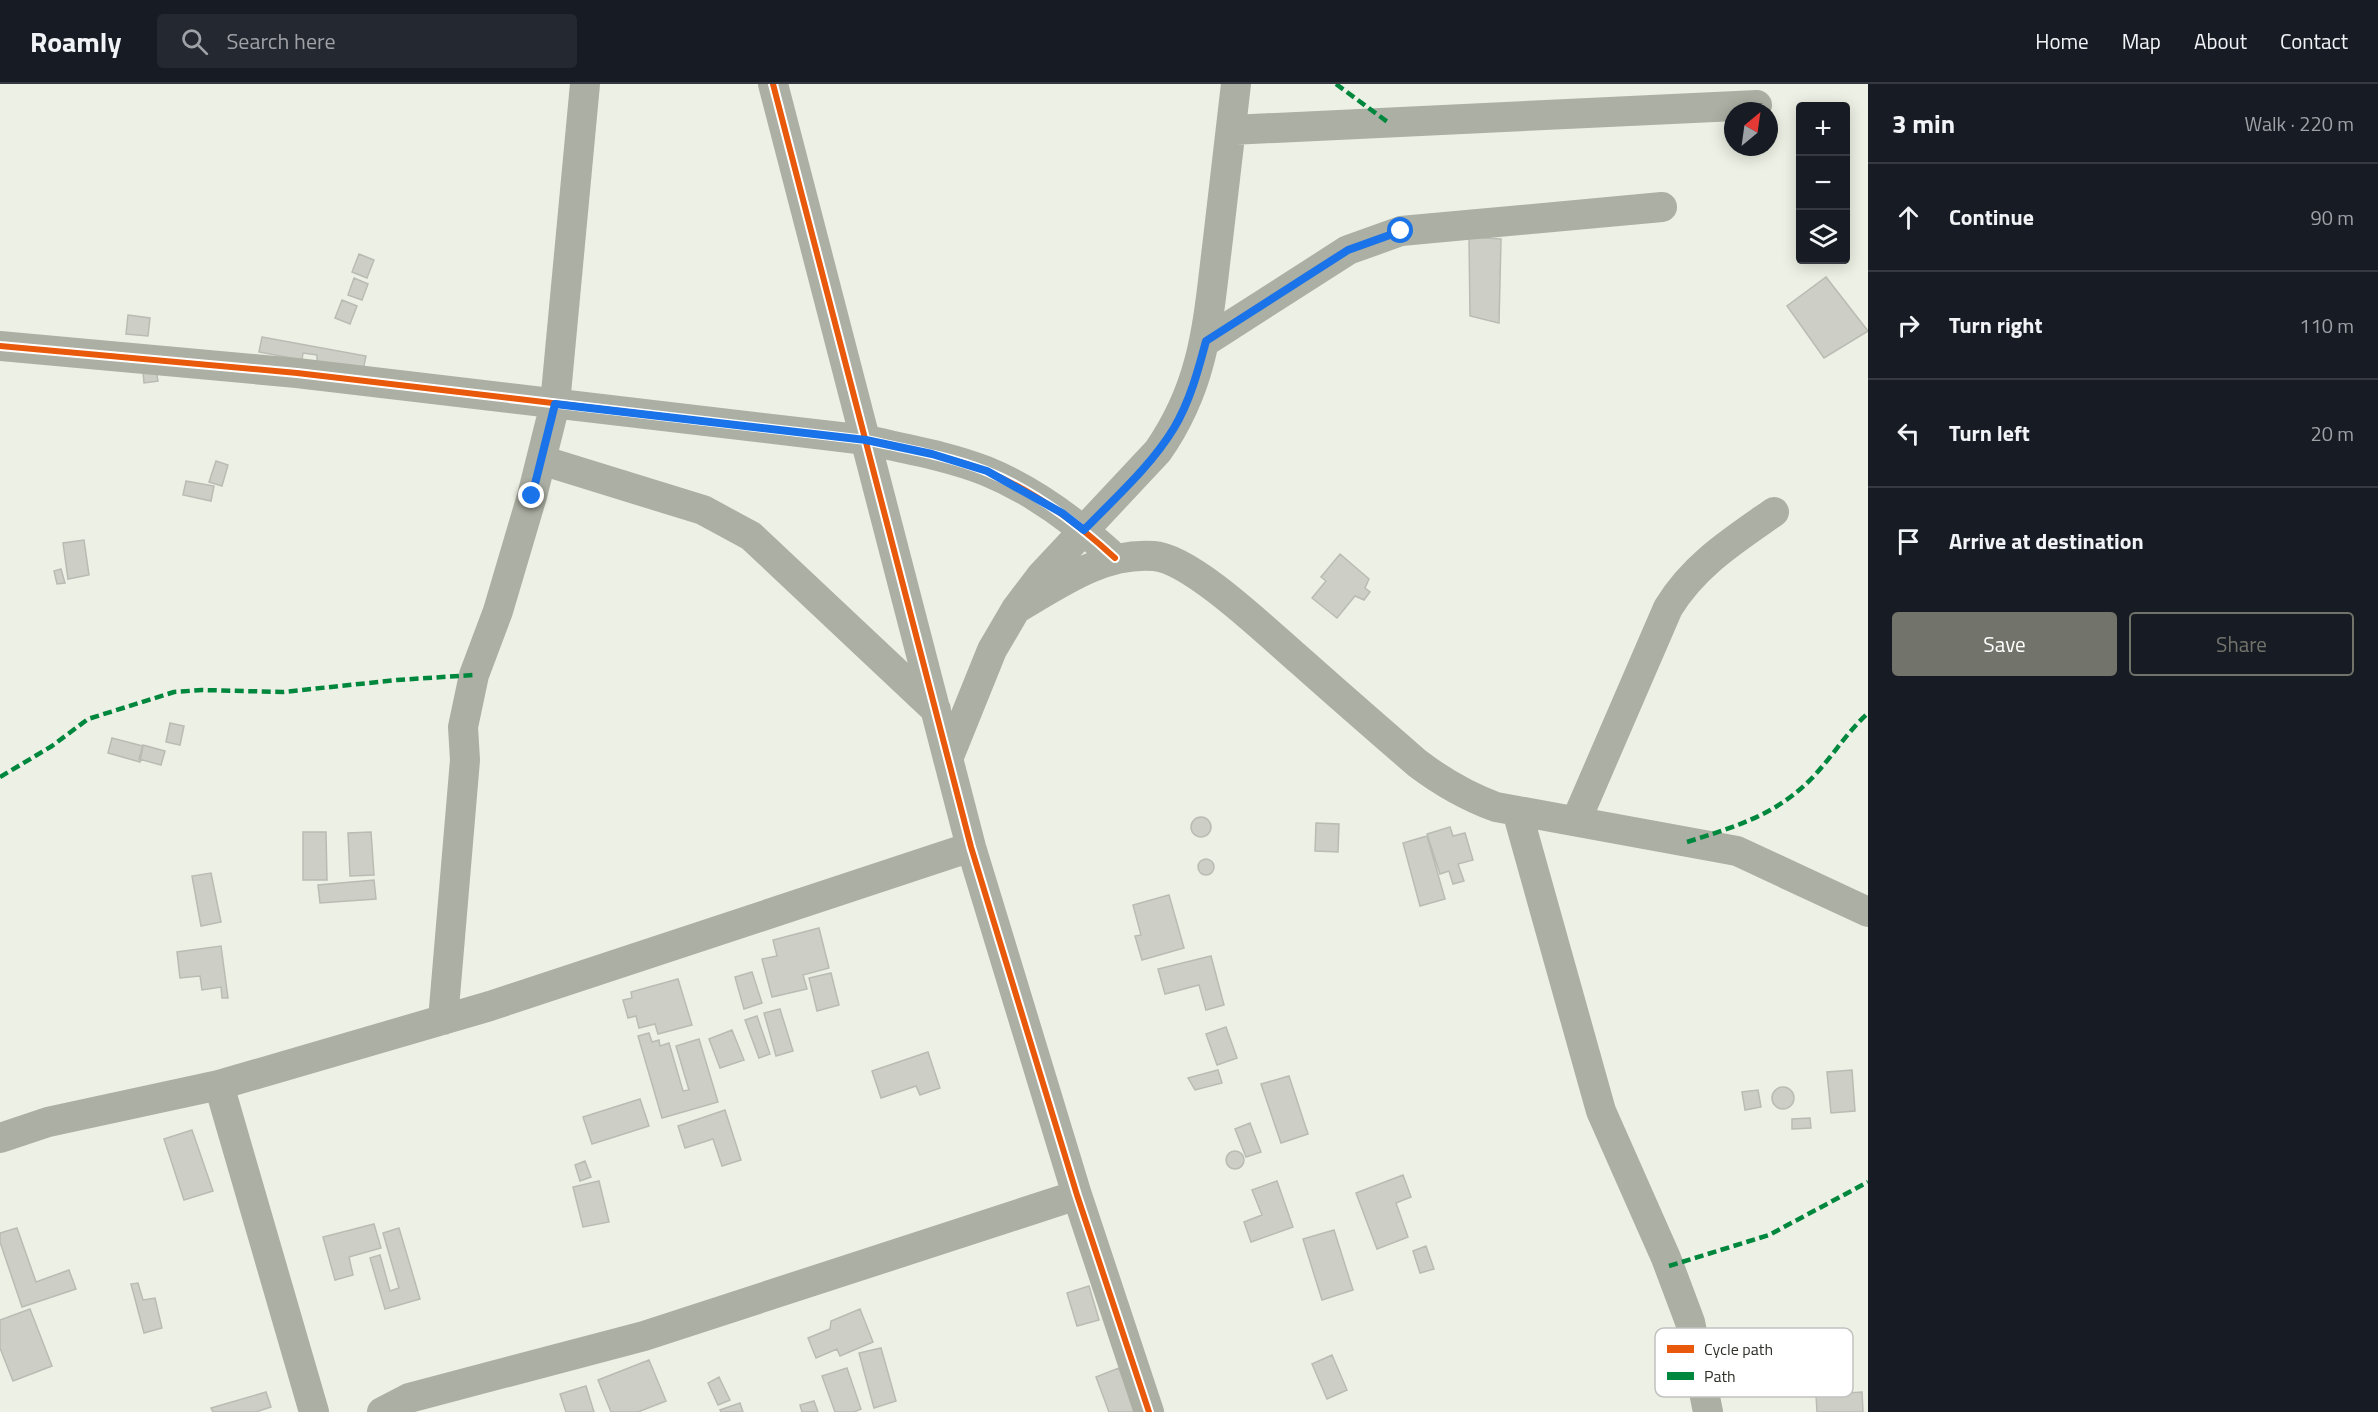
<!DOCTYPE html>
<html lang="en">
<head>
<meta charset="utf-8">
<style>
	:root { --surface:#171b24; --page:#242831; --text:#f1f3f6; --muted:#9ea1a6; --line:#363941; --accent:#72736a }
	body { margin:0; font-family:"Titillium Web",sans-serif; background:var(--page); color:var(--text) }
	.controls { position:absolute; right:18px; top:18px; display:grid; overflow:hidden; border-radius:6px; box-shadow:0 3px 15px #0003 }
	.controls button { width:54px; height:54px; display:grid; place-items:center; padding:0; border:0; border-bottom:2px solid var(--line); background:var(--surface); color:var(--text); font:30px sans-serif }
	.compass { position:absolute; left:1724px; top:18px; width:54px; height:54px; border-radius:50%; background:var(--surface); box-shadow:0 3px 15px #0003; rotate:29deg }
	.stop { position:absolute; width:18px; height:18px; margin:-14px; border:4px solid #1a73e8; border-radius:50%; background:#fff }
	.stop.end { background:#1a73e8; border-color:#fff; box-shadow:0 2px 6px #0008 }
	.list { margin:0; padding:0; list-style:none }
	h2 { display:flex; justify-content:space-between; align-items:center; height:78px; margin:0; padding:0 24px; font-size:26px }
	h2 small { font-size:20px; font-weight:400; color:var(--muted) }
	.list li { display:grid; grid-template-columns:39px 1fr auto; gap:18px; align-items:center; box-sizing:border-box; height:108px; padding:0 24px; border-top:2px solid var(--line) }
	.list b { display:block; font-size:22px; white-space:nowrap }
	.list em { font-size:20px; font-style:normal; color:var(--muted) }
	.actions { display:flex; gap:12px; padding:18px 24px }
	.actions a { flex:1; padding:14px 0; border:2px solid var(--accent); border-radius:6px; text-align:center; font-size:21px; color:var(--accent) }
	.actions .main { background:var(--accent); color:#fff }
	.icon { flex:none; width:33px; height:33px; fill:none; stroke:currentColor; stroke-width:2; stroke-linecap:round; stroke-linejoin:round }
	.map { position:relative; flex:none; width:1868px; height:1328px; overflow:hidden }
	header { display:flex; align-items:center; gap:36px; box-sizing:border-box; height:84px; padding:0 30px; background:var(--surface); border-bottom:2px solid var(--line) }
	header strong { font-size:28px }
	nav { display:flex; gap:33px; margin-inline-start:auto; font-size:21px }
	.search { width:420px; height:54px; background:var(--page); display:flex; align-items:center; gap:15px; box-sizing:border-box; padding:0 21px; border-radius:6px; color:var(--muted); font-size:22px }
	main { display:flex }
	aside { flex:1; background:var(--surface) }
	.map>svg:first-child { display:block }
</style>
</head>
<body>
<header>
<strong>Roamly</strong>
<div class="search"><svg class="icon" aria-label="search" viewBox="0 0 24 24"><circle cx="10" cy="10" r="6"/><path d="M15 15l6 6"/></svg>Search here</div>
<nav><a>Home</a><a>Map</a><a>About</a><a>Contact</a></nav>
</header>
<main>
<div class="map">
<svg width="1868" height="1328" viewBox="0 0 1868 1328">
	<rect width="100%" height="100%" fill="#edf0e4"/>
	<!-- building -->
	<path fill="#cdcfc6" stroke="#babcb4" stroke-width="1.5" d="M1469,153L1501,155L1499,239L1470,232Z
		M359,170L374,176L367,194L352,188Z
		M1826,193L1868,247L1824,274L1787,222Z
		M354,194L368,200L362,216L348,211Z
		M342,216L357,222L350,240L335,234Z
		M128,231L150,234L148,252L126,250Z
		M262,253L366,272L363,286L317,278V271L303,269L302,276L259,268Z
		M156,286L158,297L144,299L143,288Z
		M216,377L228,381L222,402L209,398Z
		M186,397L214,402L211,417L183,411Z
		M84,456L89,491L68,495L63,459Z
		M1340,470L1369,495L1365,504L1370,508L1364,516L1355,512L1337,534L1312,514L1326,497L1321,493Z
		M61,485L65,499L57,500L54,487Z
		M170,639L184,642L180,661L166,658Z
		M112,654L143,662L140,678L108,669Z
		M143,661L165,667L161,681L139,675Z
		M1191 743a10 10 0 1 1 20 0a10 10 0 1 1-20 0Z
		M1316,739L1339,740L1338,768L1315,767Z
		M1450,743L1453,752L1465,749L1473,776L1458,780L1464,797L1453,800L1449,787L1440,790L1427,750Z
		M303,748H326L327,796H303Z
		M371,748L374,791L350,792L348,749Z
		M1427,752L1445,815L1420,822L1403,759Z
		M1198 783a8 8 0 1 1 16 0a8 8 0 1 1-16 0Z
		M211,789L221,838L201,842L192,792Z
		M374,796L376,815L320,819L318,801Z
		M1169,811L1184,864L1142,876L1135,852L1141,851L1133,821Z
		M819,844L829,884L803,891L807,905L772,913L762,875L777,872L773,856Z
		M221,862L228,914H222L221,903L202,906L200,892L180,894L177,868Z
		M1211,872L1224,921L1206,926L1199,901L1165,910L1158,885Z
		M752,888L762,919L744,925L735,893Z
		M831,889L839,921L817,927L809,894Z
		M678,895L692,941L658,950L655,940L639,944L636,932L628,934L623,916L632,914L631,908Z
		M780,925L793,967L776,972L764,929Z
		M757,932L770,970L759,974L745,936Z
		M1226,943L1237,974L1217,981L1206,950Z
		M732,946L744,976L720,984L709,955Z
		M649,949L652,958L659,956L660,962L669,959L683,1007L689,1006L676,962L699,955L718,1018L662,1034L638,952Z
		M928,968L940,1004L920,1011L916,1002L881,1014L872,987Z
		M1218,986L1222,999L1195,1006L1188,994Z
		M1852,986L1855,1027L1831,1029L1827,988Z
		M1289,992L1308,1050L1281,1059L1261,1000Z
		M1772 1014a11 11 0 1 1 22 0a11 11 0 1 1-22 0Z
		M1758,1006L1761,1023L1745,1026L1742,1008Z
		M640,1015L649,1042L592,1060L583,1033Z
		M725,1026L741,1076L722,1082L713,1055L685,1064L678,1042Z
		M1810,1034L1811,1044L1792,1045V1035Z
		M1250,1039L1261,1068L1246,1073L1235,1045Z
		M192,1046L213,1107L184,1116L164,1055Z
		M1226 1076a9 9 0 1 1 18 0a9 9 0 1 1-18 0Z
		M585,1077L591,1093L580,1097L575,1081Z
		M1403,1091L1411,1113L1396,1119L1408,1153L1377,1165L1356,1109Z
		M599,1097L609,1138L583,1143L573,1103Z
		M1277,1097L1293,1143L1251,1158L1244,1138L1262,1131L1252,1106Z
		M374,1140L381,1164L349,1173L353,1191L335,1196L323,1153Z
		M17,1144L36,1198L69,1186L76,1205L22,1223L0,1158V1149Z
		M399,1144L420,1215L385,1225L370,1174L380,1171L390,1207L399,1204L383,1149Z
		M1334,1146L1353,1206L1322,1216L1303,1155Z
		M1426,1162L1434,1185L1420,1189L1413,1167Z
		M138,1199L143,1216L155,1214L162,1244L144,1249L131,1200Z
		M1089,1202L1099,1236L1077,1242L1067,1209Z
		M30,1225L52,1282L13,1297L0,1264V1236Z
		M860,1225L873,1258L840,1272L837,1265L816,1274L808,1254L830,1245L831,1237Z
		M881,1264L896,1317L874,1324L859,1269Z
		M1332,1271L1347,1306L1327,1315L1312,1280Z
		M649,1276L666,1317L638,1328H611L598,1296Z
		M847,1284L861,1325L854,1328H835L822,1292Z
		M1119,1284L1135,1328H1109L1096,1293Z
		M719,1293L730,1316L718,1321L708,1299Z
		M586,1302L594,1328H566L560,1310Z
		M266,1308L271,1323L256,1328H213L211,1324Z
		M1862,1308L1863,1328H1817L1816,1311Z
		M814,1317L818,1328H802L800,1321Z
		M740,1319L743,1328H721L720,1326Z"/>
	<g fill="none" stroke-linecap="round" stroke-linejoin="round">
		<!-- street -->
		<path stroke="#acafa3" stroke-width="30" d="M773,0L971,763L1077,1111L1149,1328
			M1231,46L1757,21
			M1206,257L1348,166L1401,147L1662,123
			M0,262L297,289L866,356C906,365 948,372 986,387C1035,407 1077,439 1115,474
			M541,376L703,426L751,452L936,626
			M1016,525C1059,500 1102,468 1154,472C1193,475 1272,553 1304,580C1341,613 1379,646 1417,679C1442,698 1466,712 1496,723L1737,767L1868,828
			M948,675L992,566L1016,525L1041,492L1158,367C1206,298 1208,235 1218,155C1224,103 1230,52 1236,0
			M1517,727L1601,1027L1666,1174L1690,1238L1708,1328
			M1576,737L1668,524C1694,481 1734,456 1774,428
			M443,936L465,676L463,643L474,591L498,527L532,412L555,320L585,0
			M219,1001L314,1328
			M0,1054L48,1038L219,1001L490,922L971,763
			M382,1328L409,1314L644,1252L1077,1111"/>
		<!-- quiet -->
		<path stroke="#00873e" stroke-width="4.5" stroke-dasharray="9 4.5" stroke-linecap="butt" d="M1336,0L1389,39
			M0,693L52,662L88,635L174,608L202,606L283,608L397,596L474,591
			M1687,758C1731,744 1773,732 1807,699C1829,678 1845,650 1868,629
			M1669,1182L1769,1151L1868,1098"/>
		<defs>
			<path id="cycleway" d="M773,0L971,763L1077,1111L1149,1328
				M0,262L297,289L866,356C906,365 948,372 986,387C1035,407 1077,439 1115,474"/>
		</defs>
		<!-- cycleway casing -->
		<use href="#cycleway" stroke="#fff" stroke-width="10"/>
		<!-- cycleway -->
		<use href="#cycleway" stroke="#e8590c" stroke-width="6"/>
	</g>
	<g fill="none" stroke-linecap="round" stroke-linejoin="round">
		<!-- route -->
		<path stroke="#1a73e8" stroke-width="8" d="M532,412L555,320L866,356L932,370L987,387L1062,429L1084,446C1115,414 1151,382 1174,344C1190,317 1198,287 1206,257L1348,166L1401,147"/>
	</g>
	<!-- legend -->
	<rect x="1655" y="1244" width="198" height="69" rx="9" fill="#fff" stroke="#c1c1be" stroke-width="1.5"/>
	<rect x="1667" y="1261" width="27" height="8" fill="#e8590c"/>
	<rect x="1667" y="1288" width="27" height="8" fill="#00873e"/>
	<g font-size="16" fill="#2f3028">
		<text x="1704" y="1271">Cycle path</text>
		<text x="1704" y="1298">Path</text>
	</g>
</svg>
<div class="controls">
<button>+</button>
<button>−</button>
<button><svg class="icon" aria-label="layers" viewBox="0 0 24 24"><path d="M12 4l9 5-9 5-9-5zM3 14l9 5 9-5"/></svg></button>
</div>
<svg class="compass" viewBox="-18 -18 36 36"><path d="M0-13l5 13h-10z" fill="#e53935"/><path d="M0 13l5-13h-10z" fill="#9ea1a6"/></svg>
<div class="stop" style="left:1401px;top:147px"></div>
<div class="stop end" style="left:532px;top:412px"></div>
</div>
<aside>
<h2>3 min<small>Walk · 220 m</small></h2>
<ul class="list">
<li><svg class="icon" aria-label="ahead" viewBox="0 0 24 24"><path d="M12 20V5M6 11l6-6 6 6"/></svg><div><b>Continue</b></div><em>90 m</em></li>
<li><svg class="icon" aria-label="right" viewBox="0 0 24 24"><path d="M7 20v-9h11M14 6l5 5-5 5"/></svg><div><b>Turn right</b></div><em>110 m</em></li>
<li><svg class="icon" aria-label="left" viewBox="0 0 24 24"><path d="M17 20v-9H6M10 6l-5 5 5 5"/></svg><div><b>Turn left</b></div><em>20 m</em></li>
<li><svg class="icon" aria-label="arrive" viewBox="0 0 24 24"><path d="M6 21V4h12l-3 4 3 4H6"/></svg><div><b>Arrive at destination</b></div></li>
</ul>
<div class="actions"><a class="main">Save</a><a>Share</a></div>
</aside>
</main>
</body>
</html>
